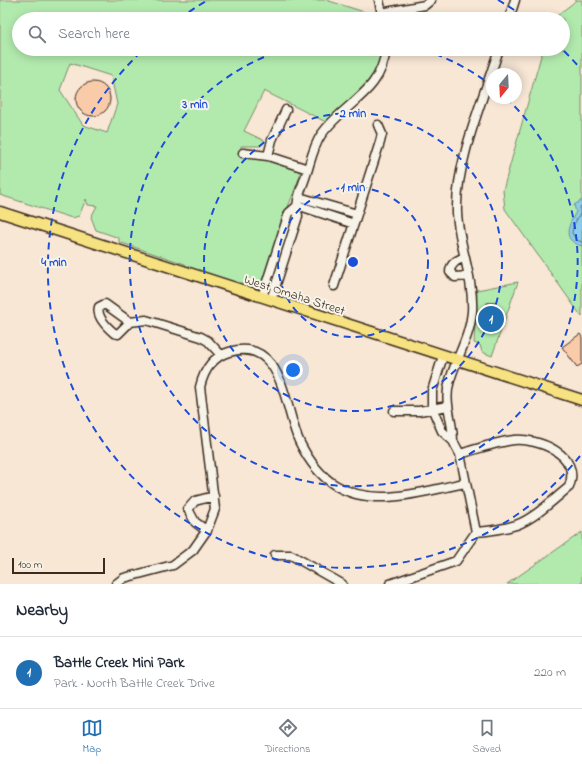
<!DOCTYPE html>
<html lang="en">
<head>
<meta charset="utf-8">
<style>
	:root { --surface:#fff; --page:#f6f6f7; --text:#1f2937; --muted:#747a83; --line:#e0e1e3; --accent:#1f6fb2 }
	body { margin:0; font-family:"Indie Flower",sans-serif; background:var(--page); color:var(--text) }
	.compass { position:absolute; left:486px; top:68px; width:36px; height:36px; border-radius:50%; background:var(--surface); box-shadow:0 2px 10px #0003; rotate:198deg }
	.scale { position:absolute; left:12px; bottom:10px; width:93px; box-sizing:border-box; padding-left:4px; border:2px solid #3b2a1e; border-top:0; font-size:11px; line-height:14px; white-space:nowrap; color:#3b2a1e; -webkit-text-stroke:3px #f7f3e8; paint-order:stroke }
	.you { position:absolute; left:293px; top:370px; width:14px; height:14px; margin:-10px; border:3px solid #fff; border-radius:50%; background:#1a73e8; box-shadow:0 0 0 6px #1a73e833 }
	.badge { display:grid; place-items:center; width:26px; height:26px; border-radius:50%; background:var(--accent); color:#fff; font-size:13px; font-weight:700 }
	.pin { position:absolute; translate:-50% -50%; border:2px solid #fff; box-shadow:0 1px 4px #0006 }
	.list { margin:0; padding:0; list-style:none }
	h2 { display:flex; justify-content:space-between; align-items:center; height:52px; margin:0; padding:0 16px; font-size:17px }
	h2 small { font-size:13px; font-weight:400; color:var(--muted) }
	.list li { display:grid; grid-template-columns:26px 1fr auto; gap:12px; align-items:center; box-sizing:border-box; height:72px; padding:0 16px; border-top:1px solid var(--line) }
	.list b { display:block; font-size:15px; white-space:nowrap }
	.list p { margin:0; font-size:13px; white-space:nowrap; color:var(--muted) }
	.list em { font-size:13px; font-style:normal; color:var(--muted) }
	.icon { flex:none; width:22px; height:22px; fill:none; stroke:currentColor; stroke-width:2; stroke-linecap:round; stroke-linejoin:round }
	.map { position:relative; flex:none; width:582px; height:584px; overflow:hidden }
	.search { position:absolute; background:var(--surface); box-shadow:0 2px 10px #0003; left:12px; right:12px; top:12px; height:44px; display:flex; align-items:center; gap:10px; box-sizing:border-box; padding:0 14px; border-radius:22px; color:var(--muted); font-size:15px }
	.sheet { height:124px; background:var(--surface) }
	nav { display:flex; justify-content:space-around; align-items:center; box-sizing:border-box; height:56px; border-top:1px solid var(--line); background:var(--surface); font-size:11px; color:var(--muted) }
	nav a { display:grid; justify-items:center; gap:2px }
	nav .on { color:var(--accent) }
	.map>svg:first-child { display:block }
</style>
</head>
<body>
<div class="map">
<svg width="582" height="584" viewBox="0 0 582 584">
	<rect width="100%" height="100%" fill="#f8e7d5"/>
	<filter id="ink" filterUnits="userSpaceOnUse"><feTurbulence type="fractalNoise" baseFrequency=".025" numOctaves="2"/><feDisplacementMap in="SourceGraphic" scale="8" xChannelSelector="R" yChannelSelector="G"/><feConvolveMatrix kernelMatrix="1 2 1 2 8 2 1 2 1" color-interpolation-filters="sRGB"/></filter>
	<g filter="url(#ink)">
		<!-- green -->
		<path fill="#b2eaae" stroke="#768a66" fill-rule="evenodd" d="M0,0H326L374,15L377,19H19V49H382C377,82 350,100 326,122L264,91L244,131L265,141L261,146H241V157C259,159 285,161 300,172V176L286,212L262,286L252,288L213,276L189,270L185,264L119,242V238L96,230L91,217L97,206L88,205L86,199L79,216L72,218L0,195ZM70,63L111,76L117,104L107,133L83,125L60,90Z
			M576,0H582V317L505,209L503,190L543,49H563V19H555C560,11 570,7 576,0Z
			M518,282L492,356L482,352L480,345L474,343L477,290Z
			M582,532V584H507Z"/>
		<!-- water -->
		<path fill="#8bceec" stroke="#6b8c9a" d="M582,200V246C561,240 568,226 576,212L574,205Z"/>
		<g fill="none" stroke-linecap="round" stroke-linejoin="round">
			<!-- shore -->
			<path stroke="#5b6c70" stroke-width="1" d="M582,205L580,207V214L573,226L572,233L576,240L582,242"/>
		</g>
		<!-- building -->
		<path fill="#facba9" stroke="#3b2a1e" d="M76 99a17 17 0 1 1 34 0a17 17 0 1 1-34 0Z
			M487,303H495V311H487Z
			M580,334L582,337V364L577,367L562,347Z"/>
		<g fill="none" stroke-linecap="round" stroke-linejoin="round">
			<defs>
				<path id="minor" d="M379,0L383,19
					M381,13L425,5L431,0
					M509,19L515,0
					M243,153L268,156L308,169
					M268,156L272,140L286,110
					M299,197L357,214
					M297,205L354,224
					M465,257C458,260 450,263 450,272L455,277L469,276
					M334,286L380,142L382,134L378,125
					M262,297L289,213L296,207
					M271,300L298,216C295,202 301,190 305,178C310,164 313,147 321,135C344,102 381,94 386,49
					M130,322L105,304L99,307C96,316 107,327 114,333L118,334L130,322L146,320L201,337L208,341L221,355
					M394,411H419L448,406
					M453,441C453,421 444,403 449,384C455,359 470,338 472,312C474,278 459,247 457,213C455,163 484,97 499,49
					M460,454C477,449 496,442 514,440C537,438 582,454 569,487C553,500 535,518 516,525C503,529 489,531 476,532
					M207,531L195,522L188,509L195,501L214,496
					M275,555H291L342,584
					M116,584L124,578L173,565L193,550L207,530L215,509L200,387C204,370 212,357 229,352C285,336 284,411 300,443C308,459 319,475 335,485C374,509 424,491 465,483
					M390,584L456,561L476,532L460,454L453,441L442,431L432,408V391L443,356"/>
				<path id="major" d="M0,212L582,400"/>
			</defs>
			<!-- minor casing -->
			<use href="#minor" stroke="#3b2a1e" stroke-width="11"/>
			<!-- major casing -->
			<use href="#major" stroke="#3b2a1e" stroke-width="13"/>
			<!-- minor -->
			<use href="#minor" stroke="#f7f3e8" stroke-width="8"/>
			<!-- major -->
			<use href="#major" stroke="#f7e281" stroke-width="10"/>
		</g>
	</g>
	<!-- distance rings -->
	<g fill="none" stroke="#1d4ed8" stroke-width="2" stroke-dasharray="7 5">
		<circle cx="353" cy="262" r="75"/>
		<circle cx="353" cy="262" r="149"/>
		<path d="M424 50A224 224 0 0 1 491 85M506 98A224 224 0 1 1 282 50"/>
		<path d="M580 456A299 299 0 1 1 142 51M179 19A299 299 0 0 1 208 0M498 0A299 299 0 0 1 527 19M564 51A299 299 0 0 1 580 68"/>
	</g>
	<g text-anchor="middle" stroke-width="4" stroke-linejoin="round" paint-order="stroke">
		<!-- street labels -->
		<g font-size="13" fill="#3b2a1e" stroke="#f7f3e8">
			<text transform="translate(295 294) rotate(18)" y="5">West Omaha Street</text>
		</g>
	</g>
	<circle cx="353" cy="262" r="6" fill="#1d4ed8" stroke="#f7f3e8" stroke-width="2"/>
	<g font-size="12" text-anchor="middle" font-weight="bold" fill="#1d4ed8" stroke="#f7f3e8" stroke-width="4" stroke-linejoin="round" paint-order="stroke">
		<text x="195" y="108">3 min</text>
		<text x="353" y="117">2 min</text>
		<text x="353" y="191">1 min</text>
		<text x="54" y="266">4 min</text>
	</g>
</svg>
<svg class="compass" viewBox="-18 -18 36 36"><path d="M0-13l5 13h-10z" fill="#e53935"/><path d="M0 13l5-13h-10z" fill="#747a83"/></svg>
<div class="scale">100 m</div>
<div class="you"></div>
<div class="pin badge" style="left:491px;top:319px">1</div>
<div class="search"><svg class="icon" aria-label="search" viewBox="0 0 24 24"><circle cx="10" cy="10" r="6"/><path d="M15 15l6 6"/></svg>Search here</div>
</div>
<section class="sheet">
<h2>Nearby<small></small></h2>
<ul class="list">
<li><span class="badge">1</span><div><b>Battle Creek Mini Park</b><p>Park · North Battle Creek Drive</p></div><em>220 m</em></li>
</ul>
</section>
<nav>
<a class="on"><svg class="icon" aria-label="map" viewBox="0 0 24 24"><path d="M3 6l6-2 6 2 6-2v14l-6 2-6-2-6 2zM9 4v14M15 6v14"/></svg>Map</a>
<a><svg class="icon" aria-label="directions" viewBox="0 0 24 24"><path d="M12 3l9 9-9 9-9-9zM9 14v-3h6M13 9l2 2-2 2"/></svg>Directions</a>
<a><svg class="icon" aria-label="saved" viewBox="0 0 24 24"><path d="M7 4h10v16l-5-4-5 4z"/></svg>Saved</a>
</nav>
</body>
</html>
